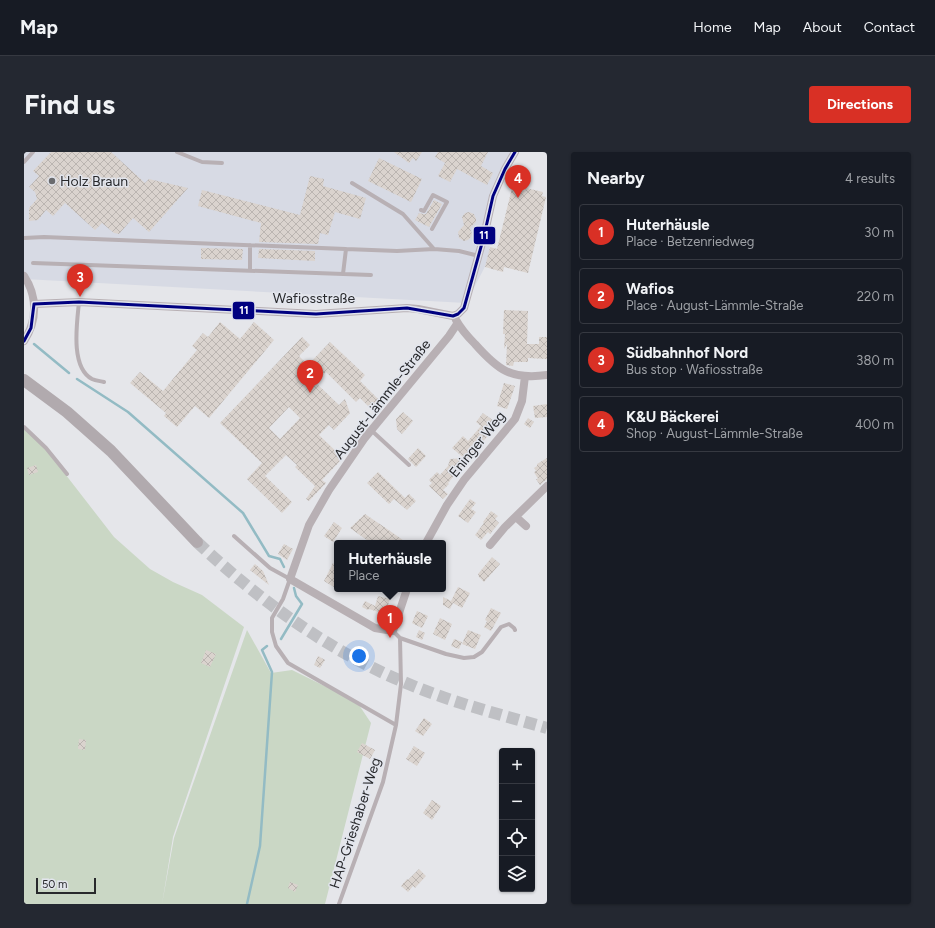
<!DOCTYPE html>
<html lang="en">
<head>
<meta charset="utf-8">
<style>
	:root { --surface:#171b24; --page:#242831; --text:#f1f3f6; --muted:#9ea1a6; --line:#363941; --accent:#d93025 }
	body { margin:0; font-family:Figtree,sans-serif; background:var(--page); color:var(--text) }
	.controls { position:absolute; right:12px; bottom:12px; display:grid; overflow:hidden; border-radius:4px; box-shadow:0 1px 3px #0004 }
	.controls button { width:36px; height:36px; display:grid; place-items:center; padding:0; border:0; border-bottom:1px solid var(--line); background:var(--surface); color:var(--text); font:20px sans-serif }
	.scale { position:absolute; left:12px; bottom:10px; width:60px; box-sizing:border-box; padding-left:4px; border:2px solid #28292c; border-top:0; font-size:11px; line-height:14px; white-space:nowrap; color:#28292c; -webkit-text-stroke:3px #e2e5ed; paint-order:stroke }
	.you { position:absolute; left:335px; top:504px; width:14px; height:14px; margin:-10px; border:3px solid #fff; border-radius:50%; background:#1a73e8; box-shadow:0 0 0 6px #1a73e833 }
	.badge { display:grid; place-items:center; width:26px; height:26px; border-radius:50%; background:var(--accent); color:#fff; font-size:13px; font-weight:700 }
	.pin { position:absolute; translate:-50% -33px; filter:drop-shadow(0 1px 2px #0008) }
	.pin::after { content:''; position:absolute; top:21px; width:14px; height:12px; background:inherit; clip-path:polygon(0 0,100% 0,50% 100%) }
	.popup { position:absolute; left:310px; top:388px; width:112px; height:52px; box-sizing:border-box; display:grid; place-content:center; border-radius:4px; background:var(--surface); filter:drop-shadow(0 1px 3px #0005); font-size:13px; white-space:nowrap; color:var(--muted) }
	.popup b { font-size:15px; color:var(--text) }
	.popup::after { content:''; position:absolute; left:50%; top:100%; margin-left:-8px; border:8px solid transparent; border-top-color:var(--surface) }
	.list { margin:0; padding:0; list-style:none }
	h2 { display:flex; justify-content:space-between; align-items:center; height:52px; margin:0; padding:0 16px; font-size:17px }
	h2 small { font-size:13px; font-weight:400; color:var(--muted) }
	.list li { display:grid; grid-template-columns:26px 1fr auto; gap:12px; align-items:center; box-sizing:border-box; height:56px; margin:0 8px 8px; padding:0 8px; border:1px solid var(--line); border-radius:4px }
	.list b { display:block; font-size:15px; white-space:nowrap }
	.list p { margin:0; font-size:13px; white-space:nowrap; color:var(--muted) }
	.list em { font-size:13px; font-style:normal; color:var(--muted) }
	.icon { flex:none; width:22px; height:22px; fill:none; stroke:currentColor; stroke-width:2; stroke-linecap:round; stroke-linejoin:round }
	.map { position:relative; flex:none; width:523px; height:752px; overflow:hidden; border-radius:4px }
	header { display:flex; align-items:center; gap:24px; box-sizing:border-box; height:56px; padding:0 20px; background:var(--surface); border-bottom:1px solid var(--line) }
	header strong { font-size:19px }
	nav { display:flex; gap:22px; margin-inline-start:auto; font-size:14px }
	.intro { display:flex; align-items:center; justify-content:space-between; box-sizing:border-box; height:96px; padding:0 24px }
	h1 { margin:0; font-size:28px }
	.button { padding:10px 18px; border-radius:4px; background:var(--accent); color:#fff; font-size:14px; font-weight:700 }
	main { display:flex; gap:24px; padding:0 24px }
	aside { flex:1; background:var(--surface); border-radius:4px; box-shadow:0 1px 3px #0004 }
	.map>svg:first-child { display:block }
</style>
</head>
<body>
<header>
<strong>Map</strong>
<nav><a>Home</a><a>Map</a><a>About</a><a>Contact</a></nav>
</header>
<div class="intro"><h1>Find us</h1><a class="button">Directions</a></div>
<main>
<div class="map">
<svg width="523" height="752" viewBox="0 0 523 752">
	<defs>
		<pattern id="building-cross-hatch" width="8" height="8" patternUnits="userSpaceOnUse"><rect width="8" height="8" fill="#dad3ce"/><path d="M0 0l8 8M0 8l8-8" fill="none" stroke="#bbb5b1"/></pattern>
	</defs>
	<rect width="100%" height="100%" fill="#e5e6ea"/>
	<!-- built -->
	<path fill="#d7dae4" d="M0,0H491L469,44L465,107L442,151L0,127Z"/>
	<!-- green -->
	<path fill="#cad7c5" d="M0,276L21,296L90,385L126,417L149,430L178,443L220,475L149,685L138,752H0Z
		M223,478L247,521L268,518L333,550L347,571L301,752H138L150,686Z"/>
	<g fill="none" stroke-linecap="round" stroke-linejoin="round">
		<!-- stream -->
		<path stroke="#93bbc4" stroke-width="2.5" d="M10,192L45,221
			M53,227L104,260L219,361L245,404L256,407L260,415
			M257,487L278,452L272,444L270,436
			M223,752L236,694L248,520L238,498L243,494"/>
	</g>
	<!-- building -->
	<path fill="url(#building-cross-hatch)" fill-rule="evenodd" d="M27,0H87L121,31L125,27L164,36L125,80L109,66L95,82L90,81L78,71L71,78L41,51L29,64L22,58L14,68L5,69V56L13,47L11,40L5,35L15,24L9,19Z
		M370,0H398L392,9L389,6L385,11Z
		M414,0H464L457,14L469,21L463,33L433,17L426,30L414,24L421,11L411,5Z
		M355,6L398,27L387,50L344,29Z
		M286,24L300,27L299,34L342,46L336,67L311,60L304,83L296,81L294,92H292L235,90L237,71L174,54L178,38L276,63Z
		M488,36L501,39L502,36L519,40L518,44L522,45L504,121L480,115L479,120L461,115L466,95L473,97Z
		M410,48L418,52L405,75L391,68L395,61L399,62H402Z
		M445,60L450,62L452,67V70L446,76L448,82L447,85L444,88L440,89L435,86L434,80L440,73L438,65L441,61Z
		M177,96L219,97L218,108L177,107Z
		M235,97L291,99V109L234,106Z
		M480,158L504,159L503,192H515V185H523V207L504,206V210H490L489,214L482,213L483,192L480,197L481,182H479Z
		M196,170L216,187L230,170L250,188L185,266L171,254L153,275L140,264L142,261L106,231L116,220L139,239L173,198L168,194L179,181L184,185Z
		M278,185L286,193L275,204L284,213L306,190L341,223L336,229L356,249L348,258L336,246L332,250L302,220L292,231L315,253L321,247L326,261L310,278L305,273L295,283L319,306L298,328L302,331L285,349L282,347L291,334L271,315L273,313L262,303L241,324L268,350L258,361L223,327L238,311L196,271ZM265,255L276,266L256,287L245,276Z
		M480,231L491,234L483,257L473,254Z
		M523,252V265L511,266L509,254Z
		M379,260L389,269L378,282L373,277L372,267Z
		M459,261L474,272L424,331L425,332L419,338L424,342L419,347L405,334L408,331L405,328L413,320L416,323L424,314L426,307L440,306L428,296L439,284L444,289L457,274L452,270Z
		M504,266L510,270L506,276L500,272Z
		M394,296L402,304L392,315L384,307Z
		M523,306V327L516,333L512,327H514L510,320L512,319L510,316L513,314V312Z
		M12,313L14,320L5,323L3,316Z
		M354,320L381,346L385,342L392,349L383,358L370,347L365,352L343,331Z
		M446,347L452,351L447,357L452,360L444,371L434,364Z
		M467,359L474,364L471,367L475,371L466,382L464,380L457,388L451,383L460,371L459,370Z
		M341,362L369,381L383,391H347L326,376Z
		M310,370L318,376L309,390L300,384Z
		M260,392L269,397L263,408L254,402Z
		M468,405L476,412L460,430L455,425L454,422Z
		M309,411L313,415V437L300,429Z
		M231,412L239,419L245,433L226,418Z
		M434,435L446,441L438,456L429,451L426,457L419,453V445L427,449Z
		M354,444L366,447L361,462L345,457L344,458L338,455L341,449L351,454Z
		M467,456L477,461L467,479L460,475L463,469L461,468Z
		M393,459L404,464L398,476L388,471Z
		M416,466L428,472L421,488L409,482Z
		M395,478L401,481L398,488L392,485Z
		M444,478L457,483L451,497L438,492Z
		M430,487L438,490L435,497L427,494Z
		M182,498L192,502L186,515L177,511Z
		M294,504L301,508L296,516L290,513Z
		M400,566L408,572L399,584L391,579Z
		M55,587L62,588L61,598L54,597Z
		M338,591L351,598L346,607L333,600Z
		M390,594L401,601L393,614L382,607Z
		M408,648L417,654L408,668L399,661Z
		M395,717L402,724L391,736L389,734L384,740L377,734L383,727L384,728Z
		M266,730L274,733L271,740L264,736Z"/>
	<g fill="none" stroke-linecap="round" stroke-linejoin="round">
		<!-- primary-tunnel -->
		<path stroke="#bfc0c4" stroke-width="12" stroke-dasharray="12 6" stroke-linecap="butt" d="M173,390C236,449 307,501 387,533C430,551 478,563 523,576"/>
		<!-- service -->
		<path stroke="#b8b0b4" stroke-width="4" d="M153,0L178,10L198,11
			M0,10L9,0
			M328,31L379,62L410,97
			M397,58L400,59L409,43L423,50L408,77
			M0,86L20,85L322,97L373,99L410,97L435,99L455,104
			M226,93V118
			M9,111L347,123
			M319,122L322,97
			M55,150C53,171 46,215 68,227C72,229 77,229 80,230
			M0,275L22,296L43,322
			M347,278L385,313
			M210,384L246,416L266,427L259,447L248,466V480L252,494L264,511L372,573
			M369,479L376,486L422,502L440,506L450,505L458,500L477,475L485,472L490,476L491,478
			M315,752L359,630L372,573L377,532L376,486"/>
		<!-- minor -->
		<path stroke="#b8b0b4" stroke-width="8" d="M0,124C14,145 13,169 0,189
			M10,152L55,150L292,162L383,156L394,157L429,164
			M429,164L434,162L440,156L460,84L469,44L481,17L491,0
			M432,168C437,177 444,185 451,192C474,218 487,228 523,223
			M492,365L502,374
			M402,391L423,353L440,328L491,267L498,249L501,224
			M466,393L481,375L523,334
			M383,437L369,479L351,476L266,427L285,373L305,338L340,287L425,184L433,172"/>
		<!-- primary -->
		<path stroke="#b1aaae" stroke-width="12" d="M0,228L43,260L87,299L173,390"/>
		<defs>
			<path id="bus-1" d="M10,152L55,150L292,162L383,156L429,164
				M429,164L434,162L440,156L460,84L469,44L481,17L491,0
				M0,189L7,176L10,152"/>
		</defs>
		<!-- bus-1 casing -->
		<use href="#bus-1" stroke="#e2e5ed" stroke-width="6"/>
		<!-- bus-1 -->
		<use href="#bus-1" stroke="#000080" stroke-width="3"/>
	</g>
	<!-- markers -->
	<circle fill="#6a6b6e" stroke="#e2e5ed" stroke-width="1.5" cx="28" cy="29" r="4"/>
	<g text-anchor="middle" stroke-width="3" stroke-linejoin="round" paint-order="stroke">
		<!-- poi labels -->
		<g font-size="14" fill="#28292c" stroke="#e2e5ed" text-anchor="start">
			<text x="36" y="34">Holz Braun</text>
		</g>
		<!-- street labels -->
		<g font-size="14" fill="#28292c" stroke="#e2e5ed">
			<text x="290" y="151">Wafiosstraße</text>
			<text transform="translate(358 247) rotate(-52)" y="5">August-Lämmle-Straße</text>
			<text transform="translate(453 292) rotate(-51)" y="5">Eninger Weg</text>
			<text transform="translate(331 671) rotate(-72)" y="5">HAP-Grieshaber-Weg</text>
		</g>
	</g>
	<g stroke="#e2e5ed" stroke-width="1.5">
		<rect x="449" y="74" width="23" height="19" rx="4" fill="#000080"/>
		<rect x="208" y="149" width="23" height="19" rx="4" fill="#000080"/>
	</g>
	<g font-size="11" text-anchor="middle" font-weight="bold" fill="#fff">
		<text x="460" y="87">11</text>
		<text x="220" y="162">11</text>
	</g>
</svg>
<div class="controls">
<button>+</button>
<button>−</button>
<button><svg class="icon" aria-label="locate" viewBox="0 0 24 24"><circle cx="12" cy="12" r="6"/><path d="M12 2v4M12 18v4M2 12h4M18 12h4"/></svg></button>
<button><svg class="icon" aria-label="layers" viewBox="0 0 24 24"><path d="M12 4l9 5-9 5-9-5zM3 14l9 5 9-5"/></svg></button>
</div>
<div class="scale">50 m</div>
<div class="you"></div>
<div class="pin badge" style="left:366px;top:486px">1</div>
<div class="popup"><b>Huterhäusle</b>Place</div>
<div class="pin badge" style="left:286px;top:241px">2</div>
<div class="pin badge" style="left:56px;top:145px">3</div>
<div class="pin badge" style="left:494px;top:46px">4</div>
</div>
<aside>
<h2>Nearby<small>4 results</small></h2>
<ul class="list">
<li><span class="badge">1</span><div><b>Huterhäusle</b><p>Place · Betzenriedweg</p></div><em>30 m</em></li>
<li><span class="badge">2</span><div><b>Wafios</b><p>Place · August-Lämmle-Straße</p></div><em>220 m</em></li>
<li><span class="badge">3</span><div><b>Südbahnhof Nord</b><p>Bus stop · Wafiosstraße</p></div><em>380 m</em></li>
<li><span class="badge">4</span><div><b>K&amp;U Bäckerei</b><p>Shop · August-Lämmle-Straße</p></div><em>400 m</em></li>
</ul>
</aside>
</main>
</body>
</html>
